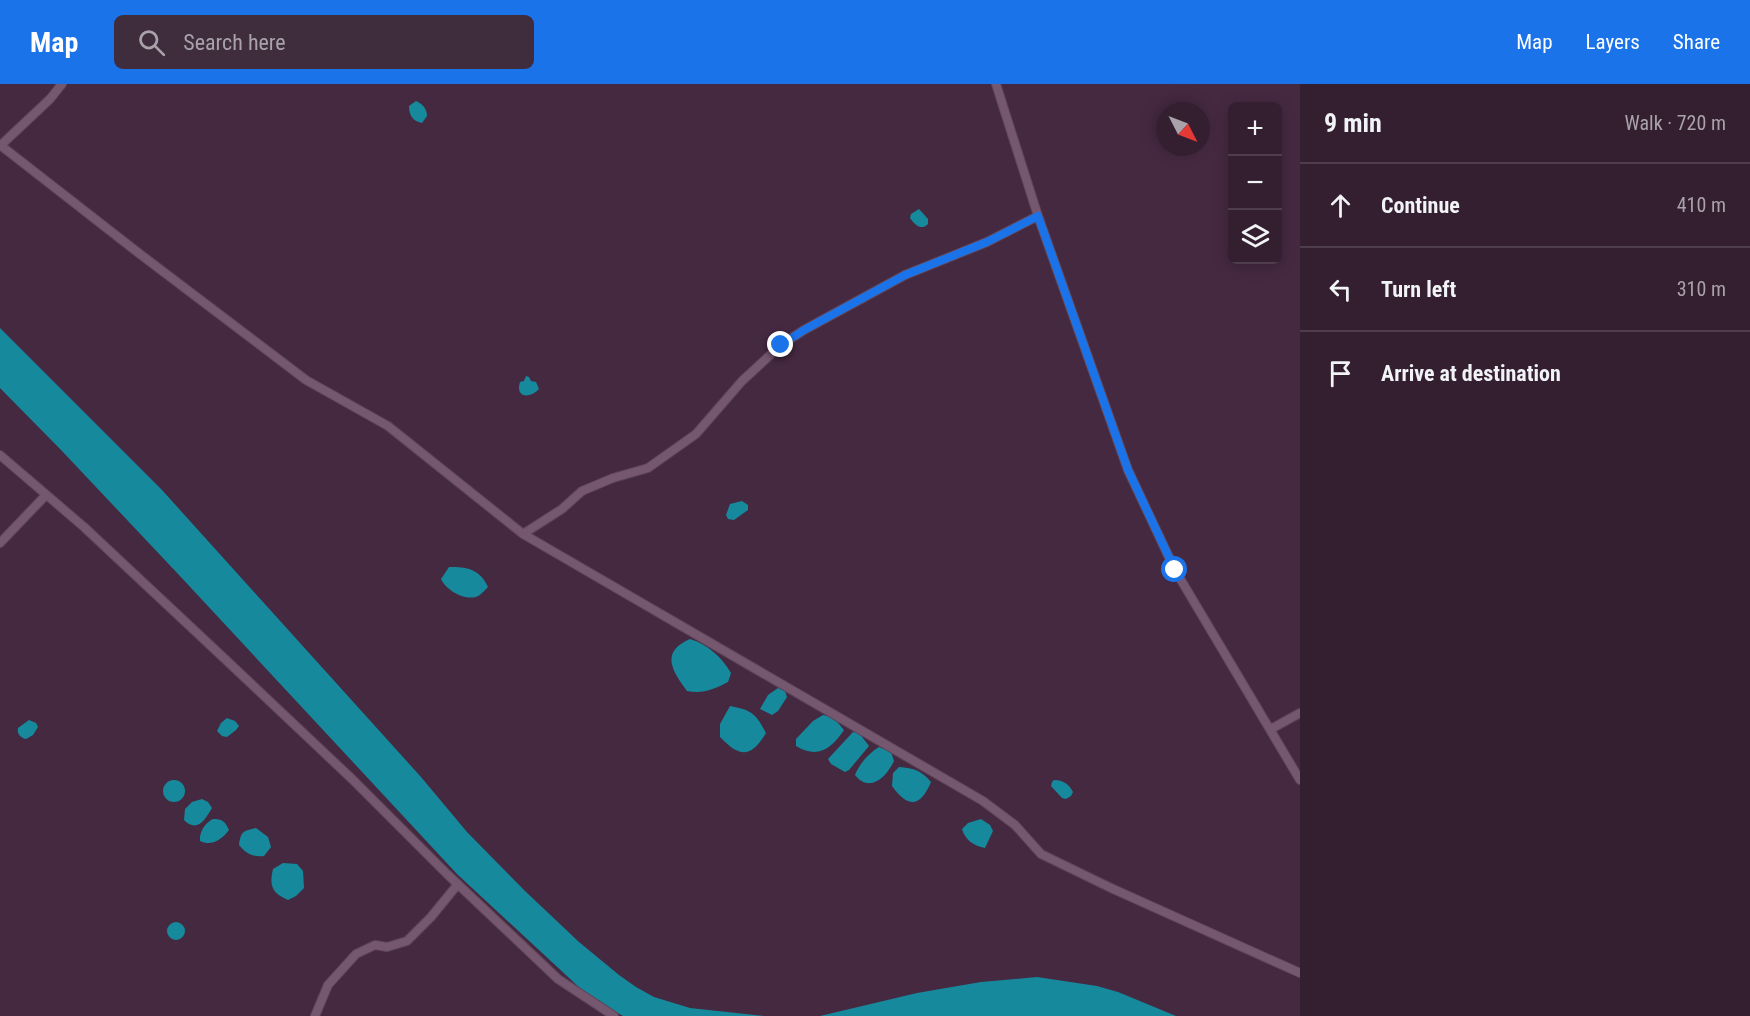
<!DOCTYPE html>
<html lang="en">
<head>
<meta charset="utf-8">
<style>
	:root { --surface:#341f31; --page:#3f2c3d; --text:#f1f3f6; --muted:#a9a2ab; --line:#4e3d4d; --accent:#1a73e8 }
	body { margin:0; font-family:"Roboto Condensed",sans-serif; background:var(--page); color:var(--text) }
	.controls { position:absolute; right:18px; top:18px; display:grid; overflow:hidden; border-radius:9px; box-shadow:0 3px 15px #0003 }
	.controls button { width:54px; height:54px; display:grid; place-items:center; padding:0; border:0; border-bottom:2px solid var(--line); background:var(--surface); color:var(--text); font:30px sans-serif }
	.compass { position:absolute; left:1156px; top:18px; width:54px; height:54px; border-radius:50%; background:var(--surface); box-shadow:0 3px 15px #0003; rotate:132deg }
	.stop { position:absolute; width:18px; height:18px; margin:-14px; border:4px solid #1a73e8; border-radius:50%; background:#fff }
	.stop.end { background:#1a73e8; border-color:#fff; box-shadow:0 2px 6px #0008 }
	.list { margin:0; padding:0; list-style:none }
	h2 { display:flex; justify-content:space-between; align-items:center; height:78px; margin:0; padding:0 24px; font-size:26px }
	h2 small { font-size:20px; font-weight:400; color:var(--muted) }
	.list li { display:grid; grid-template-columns:39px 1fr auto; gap:18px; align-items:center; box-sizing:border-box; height:84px; padding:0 24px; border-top:2px solid var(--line) }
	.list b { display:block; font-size:22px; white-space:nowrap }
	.list em { font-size:20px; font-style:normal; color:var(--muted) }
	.icon { flex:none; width:33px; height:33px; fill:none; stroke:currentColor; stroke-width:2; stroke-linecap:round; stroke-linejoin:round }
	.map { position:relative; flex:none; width:1300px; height:932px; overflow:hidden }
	header { display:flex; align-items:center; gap:36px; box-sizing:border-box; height:84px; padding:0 30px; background:var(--accent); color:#fff }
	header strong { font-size:28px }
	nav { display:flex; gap:33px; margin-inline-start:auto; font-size:21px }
	.search { width:420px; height:54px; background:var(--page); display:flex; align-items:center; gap:15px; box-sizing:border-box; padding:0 21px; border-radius:9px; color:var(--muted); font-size:22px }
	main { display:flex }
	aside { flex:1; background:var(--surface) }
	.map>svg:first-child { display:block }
</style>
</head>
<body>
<header>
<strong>Map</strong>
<div class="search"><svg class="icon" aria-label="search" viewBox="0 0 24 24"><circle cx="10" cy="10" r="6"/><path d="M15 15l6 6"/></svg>Search here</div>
<nav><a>Map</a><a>Layers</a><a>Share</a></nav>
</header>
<main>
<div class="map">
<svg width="1300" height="932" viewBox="0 0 1300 932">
	<rect width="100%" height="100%" fill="#452941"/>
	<!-- water -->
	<path fill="#16899c" d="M416,17C423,20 427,25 427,32L422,39C413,37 409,32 409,22Z
		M919,125L928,135V140C921,147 915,141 910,134L911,130Z
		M0,244L162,406L421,693L467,748L525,807L579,858L619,891L636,903L654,913L690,924L765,932H623L598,918L582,906L457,790L179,491L62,367L0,304Z
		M526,292L529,293L531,297L536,298L539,305C530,315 515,314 520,298L524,297Z
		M742,417L748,421V426L734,436L728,435L726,431L730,420Z
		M449,483C467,483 480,485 488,503C484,507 481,511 476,513C463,516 446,506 441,495Z
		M690,555C707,560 722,573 731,589L728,598C715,605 703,610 687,607C672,587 660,568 690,555Z
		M778,604L785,607L787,613L778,627L772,631L760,625L768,611Z
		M730,622C752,626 756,630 766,649C751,674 740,674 720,653V640Z
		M823,631C834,632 838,639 844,646C831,665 818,675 796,662V655L813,637Z
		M227,634L235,637L239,642L236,646L227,653L222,652L217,647L221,639Z
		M29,636L36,639L38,643L33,651L26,655C20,653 17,650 18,644Z
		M853,648L859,649L869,662L849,686L845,688L831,680L828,675Z
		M879,663L891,668L894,677C887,692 870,710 855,691C859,680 869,669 879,663Z
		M899,683C914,684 922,687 931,698C920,724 908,724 892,702L893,689Z
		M1054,696C1063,696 1069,700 1073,708L1071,712L1066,715L1062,714L1051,702L1052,698Z
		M163 707a11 11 0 1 1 22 0a11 11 0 1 1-22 0Z
		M202,715L208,718L212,724C205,736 197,749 184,736L185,725L192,718Z
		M213,735C222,735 225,737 229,746C222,755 212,763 200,757C199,748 205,739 213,735Z
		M981,735L990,741L993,747L985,764C974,762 965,756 962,745L968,739Z
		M256,744L268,753L271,763L264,772C253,773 246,770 239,761C241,747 243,747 256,744Z
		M283,779L297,780L303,787L304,804L296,812L288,816C272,809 269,802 273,785Z
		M167 847a9 9 0 1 1 18 0a9 9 0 1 1-18 0Z
		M1037,893L1097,902L1118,908L1176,932H820L917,909L981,898Z"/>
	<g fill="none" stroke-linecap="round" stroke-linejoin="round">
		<defs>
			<path id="minor" d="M996,0L1038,132L1128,386L1175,486L1300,696
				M0,61L136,167L306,296L388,342L523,450L983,717L1015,741L1041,770L1111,804L1300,889
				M1,61L50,15L62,0
				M0,371L84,443L226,576L352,695L447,790L558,895L614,932
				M523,450L562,425L582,407L613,394L648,384L696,350L742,297L781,261L804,246L905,191L987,158L1038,132
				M0,459L46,411
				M1271,645L1300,629
				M315,932L328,901L356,870L375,861L387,863L407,857L431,833L458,800"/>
		</defs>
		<!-- minor casing -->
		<use href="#minor" stroke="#5e465a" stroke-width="10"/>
		<!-- minor -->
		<use href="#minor" stroke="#765770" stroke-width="8"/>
	</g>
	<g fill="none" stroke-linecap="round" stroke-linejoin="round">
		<!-- route -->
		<path stroke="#1a73e8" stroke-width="8" d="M781,261L804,246L905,191L987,158L1038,132L1128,386L1175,486"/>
	</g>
</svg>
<div class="controls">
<button>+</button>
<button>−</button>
<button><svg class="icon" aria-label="layers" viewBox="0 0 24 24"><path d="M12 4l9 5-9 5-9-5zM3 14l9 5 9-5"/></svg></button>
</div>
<svg class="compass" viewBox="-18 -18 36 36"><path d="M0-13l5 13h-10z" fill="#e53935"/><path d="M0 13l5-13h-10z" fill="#a9a2ab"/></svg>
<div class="stop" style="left:1175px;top:486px"></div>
<div class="stop end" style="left:781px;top:261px"></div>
</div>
<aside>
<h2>9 min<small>Walk · 720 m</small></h2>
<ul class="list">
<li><svg class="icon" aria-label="ahead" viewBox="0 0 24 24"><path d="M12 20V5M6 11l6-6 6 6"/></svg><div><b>Continue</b></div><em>410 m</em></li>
<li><svg class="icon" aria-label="left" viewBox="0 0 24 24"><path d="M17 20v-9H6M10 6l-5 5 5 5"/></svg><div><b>Turn left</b></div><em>310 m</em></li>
<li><svg class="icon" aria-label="arrive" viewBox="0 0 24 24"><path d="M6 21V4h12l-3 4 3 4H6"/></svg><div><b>Arrive at destination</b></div></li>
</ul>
</aside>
</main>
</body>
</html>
